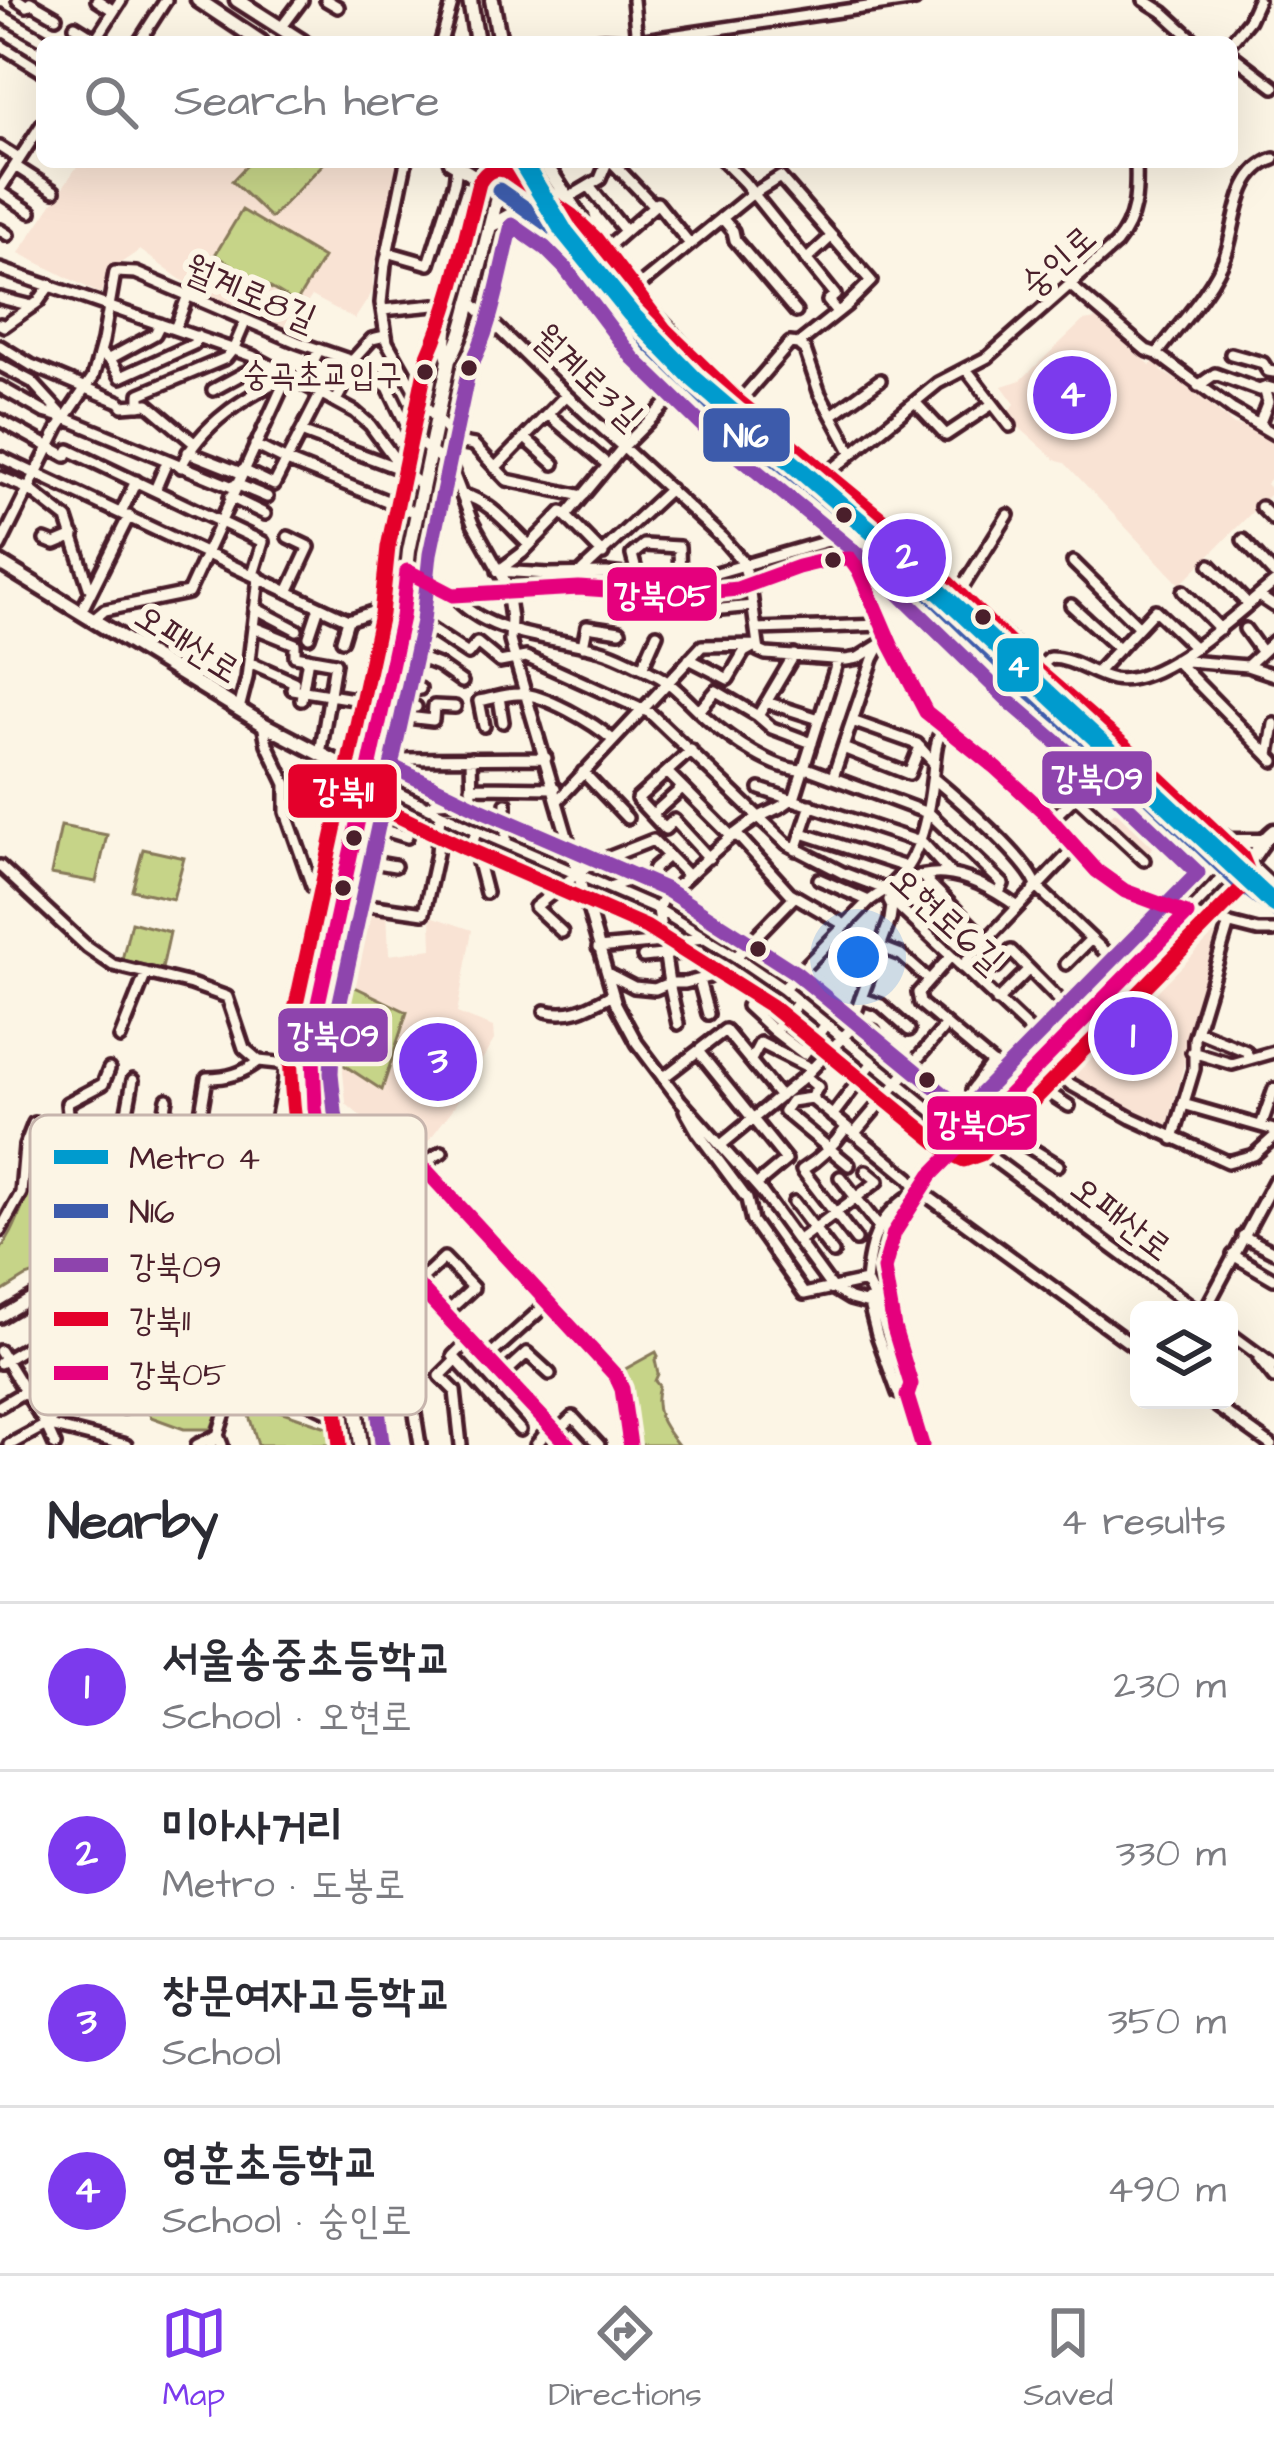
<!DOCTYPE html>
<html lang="en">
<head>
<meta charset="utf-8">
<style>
	:root { --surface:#fff; --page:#f2f2f3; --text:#2b2b33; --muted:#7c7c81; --line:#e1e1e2; --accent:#7c3aed }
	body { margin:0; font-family:"Architects Daughter","Poor Story",sans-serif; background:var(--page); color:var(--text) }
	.controls { position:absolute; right:36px; bottom:36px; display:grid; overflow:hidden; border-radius:18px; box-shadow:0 12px 48px #0002 }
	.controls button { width:108px; height:108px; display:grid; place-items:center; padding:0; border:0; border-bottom:3px solid var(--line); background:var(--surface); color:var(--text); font:60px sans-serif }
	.you { position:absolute; left:858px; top:957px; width:42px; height:42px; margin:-30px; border:9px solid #fff; border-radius:50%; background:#1a73e8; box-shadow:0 0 0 18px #1a73e833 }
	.badge { display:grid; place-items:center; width:78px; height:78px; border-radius:50%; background:var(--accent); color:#fff; font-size:39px; font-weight:700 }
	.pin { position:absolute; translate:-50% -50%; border:6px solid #fff; box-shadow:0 3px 12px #0006 }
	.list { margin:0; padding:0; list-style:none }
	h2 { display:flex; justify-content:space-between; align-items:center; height:156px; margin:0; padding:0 48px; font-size:51px }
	h2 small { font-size:39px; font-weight:400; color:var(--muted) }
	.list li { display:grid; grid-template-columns:78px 1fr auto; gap:36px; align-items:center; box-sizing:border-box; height:168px; padding:0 48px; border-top:3px solid var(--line) }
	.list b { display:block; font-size:45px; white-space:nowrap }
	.list p { margin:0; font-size:39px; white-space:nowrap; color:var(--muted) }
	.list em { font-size:39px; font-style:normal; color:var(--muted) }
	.icon { flex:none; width:66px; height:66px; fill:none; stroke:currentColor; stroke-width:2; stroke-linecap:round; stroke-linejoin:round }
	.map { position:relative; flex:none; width:1274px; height:1445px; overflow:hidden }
	.search { position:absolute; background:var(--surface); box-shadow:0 12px 48px #0002; left:36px; right:36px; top:36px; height:132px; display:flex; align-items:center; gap:30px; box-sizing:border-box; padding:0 42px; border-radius:18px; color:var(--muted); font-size:45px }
	.sheet { height:828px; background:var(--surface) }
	nav { display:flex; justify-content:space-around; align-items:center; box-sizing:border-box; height:168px; border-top:3px solid var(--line); background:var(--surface); font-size:33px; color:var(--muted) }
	nav a { display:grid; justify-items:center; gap:6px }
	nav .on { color:var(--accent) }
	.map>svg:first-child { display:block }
</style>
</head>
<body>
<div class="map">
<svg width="1274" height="1445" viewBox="0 0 1274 1445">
	<rect width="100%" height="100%" fill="#fcf5e5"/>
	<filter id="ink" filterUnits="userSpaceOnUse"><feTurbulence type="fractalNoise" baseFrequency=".00833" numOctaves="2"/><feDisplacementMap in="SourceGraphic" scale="24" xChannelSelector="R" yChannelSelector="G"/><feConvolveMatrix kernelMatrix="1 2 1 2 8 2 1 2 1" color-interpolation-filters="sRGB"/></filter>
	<g filter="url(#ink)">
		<!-- built -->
		<path fill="#f9e3d4" d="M80,162H400L373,272V291L355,319L312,296L296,320L309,328L301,342L180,279L140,250L112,269L100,294L19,253Z
			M1104,318L1150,365L1157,360L1164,367L1161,371L1189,387L1234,425L1241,426L1244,422L1270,437L1274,444V475L1266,484L1273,491L1180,585L1065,463L1057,461L1005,415L1015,404L1002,386L1021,380L1083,321Z
			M1129,799L1166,833L1145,856L1103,822Z
			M339,901L387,908L389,955L432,949L431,916L472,930L457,1013L493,1027L494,1040L452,1110L413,1161L310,1073Z
			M1188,921L1216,936L1198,1014L1167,1127L1163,1128L1057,1067L1052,1058Z"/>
		<!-- green -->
		<path fill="#c6d488" stroke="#887a5a" stroke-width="3" d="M250,162H325L271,218L232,181Z
			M242,210L323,258L296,303L215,255Z
			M61,826L107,835L96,882L51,874Z
			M143,849L184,858L173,899L132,890Z
			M131,922L170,932L162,969L122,960Z
			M351,985L407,1012L382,1090L330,1056Z
			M45,1184L50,1216L58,1236L165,1339C185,1354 199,1380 224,1385L225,1392L211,1429H184L151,1417L92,1306L71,1281L47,1270L26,1277L0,1293V1250C16,1231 20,1206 34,1185Z
			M656,1352L658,1356L655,1360L658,1374L655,1381L659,1386C652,1410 662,1425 678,1445H634L625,1383L620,1372Z
			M268,1407L344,1433L346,1445H258L248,1412Z"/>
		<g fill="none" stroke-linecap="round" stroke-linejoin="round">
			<defs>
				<path id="minor" d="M18,0L27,6L30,2L56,17
					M97,0L114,11
					M326,0L338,7
					M633,0L637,42
					M1144,0L1163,12L1196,42
					M0,15L47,42
					M75,26L96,39
					M281,28L302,0
					M94,42L121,0
					M139,42L166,0
					M441,42L453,0
					M580,42L604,39L637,41L915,0
					M1231,42L1249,20L1258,0
					M0,45L42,71
					M1232,55L1274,87
					M0,147L19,159
					M406,162L385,264L381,303L387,342L420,400L457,442L474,445L507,480L583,496
					M612,162L654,206L657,203L690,244
					M724,162L744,182L835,295L828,301L837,312
					M15,166L54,191
					M589,186L625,231
					M0,189L42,124
					M0,192L31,212
					M568,198L600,179L607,162
					M722,218L733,231L735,240L796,312
					M0,230L8,235
					M604,250L654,206
					M387,252L429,264L455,182L457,166
					M806,260L832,236
					M0,269L252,356L355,412L370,425L403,470L422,486
					M1070,285L1146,350L1157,354L1233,410L1274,434
					M633,291L748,197L780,177L871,281L847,305L798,344L805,350L820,394L852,453
					M0,298L32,306
					M471,302L566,395L722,538L742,561L750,586L758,645
					M382,310L435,305
					M0,324L4,326L38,302L50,285
					M175,329L188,295
					M0,346L31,365L120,402L123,406L148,404L194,443
					M100,353L111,361L121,377L194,344L197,336
					M1157,354C1179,325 1214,288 1226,254C1237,222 1236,171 1274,159
					M1231,354L1263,363L1268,371L1274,372
					M109,359L155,334L160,324
					M352,361L372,339L385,336
					M0,365L32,382L65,418L235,488
					M966,369L1010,426
					M302,383L319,350
					M1198,386L1215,374L1259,390L1267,387L1274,389
					M0,387L44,412L65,418
					M213,390L250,370L258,359
					M336,401L356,363
					M915,402L946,435L991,405
					M738,403L790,343L798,344
					M140,405V394L226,358L234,348L246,320
					M548,414L608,465
					M832,415L880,380
					M0,420L66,456L69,450L263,542L253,575
					M1259,425L1268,402L1264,388
					M301,432L403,470
					M525,438L554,464
					M255,445L287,461L417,513
					M188,452L241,473
					M0,457L348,620L372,612L418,621L468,654L477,643L500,662L526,657L650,713L787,844L843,873L885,889L900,908L1041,1041L1053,1069L1070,1084L1131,1118L1228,1162L1254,1155L1274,1137
					M181,467C202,422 245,398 288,375
					M495,468L566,395
					M243,470L274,485L321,393
					M827,474L938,383L988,357L1116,244C1137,218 1137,194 1136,162
					M0,477L29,489L67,519L89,587L92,590
					M236,484L267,497
					M155,490L167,462
					M463,495C489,500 510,527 529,545
					M230,497L265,514
					M1261,507L1274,520
					M121,513L136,481
					M566,516L624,446L688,382
					M288,537L309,547L288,592
					M45,540L55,544L74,536
					M838,540L840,550L850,559L860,573L891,645L926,712L996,768L1043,811L1097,871L1125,891L1167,908L1258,931H1274
					M1243,540L1274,574
					M0,546L59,427L93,377L103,341L115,272L136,273L297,342L352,361L388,387L412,437L451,467L473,524L506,583L511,619L510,641L616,1004L637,1043L680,1100L761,1191L832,1288L850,1299L869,1304
					M850,559L874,540
					M1073,562L1139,627
					M1210,565L1248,604
					M407,571L453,595L579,588L677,595L737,589L798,567L827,560L850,559
					M498,571L549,574L607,573L685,582L863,531
					M498,571L522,553L562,512L603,554
					M582,571L670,489
					M638,578L632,555L644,545L679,547L680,582
					M1183,591L1220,629
					M959,593L1008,515
					M453,595C486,636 550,636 597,649C618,654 638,666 656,675C674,684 689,703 705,717C726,736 780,776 809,769L930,814L1003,884L999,893
					M1259,596L1274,606
					M1071,605L1119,649
					M255,608L297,630
					M701,611L753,606
					M81,612L129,516
					M93,620L105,610L188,593L288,375
					M253,627L295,644V656L335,663L320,754
					M756,629L884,625
					M1245,629L1261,651
					M309,637L319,607
					M342,640L348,620
					M583,646L587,626L620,631
					M395,648L438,665L462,682
					M689,659L728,679L744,652L753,647
					M1175,660L1274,761
					M1175,660L1247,666L1274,675
					M249,662L294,682L292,689L354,699L381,714L433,720L434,706L455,707
					M1247,666L1274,641
					M642,668L657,634
					M1038,669L1050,658C1074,658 1090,674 1113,679C1161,688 1238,612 1274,583
					M1097,672L1155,610L1195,648
					M387,686L420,689
					M499,697L503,722
					M301,700L308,658
					M766,702L819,719
					M383,704L416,707
					M239,709L247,678L259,577
					M699,711L716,691L758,716L772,728L812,743
					M758,716L794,655
					M852,721L917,744L934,763
					M263,724L267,744L286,784V812L312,886L339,901L424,913L437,853L440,814
					M484,726L479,701C492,699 505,694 518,694C542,692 595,724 613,740
					M843,748L909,774L920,747
					M691,750L637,799L665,829L674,820L709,858
					M372,754L392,759L546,758
					M1269,755L1274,724
					M583,772L627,818
					M668,773L729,834L739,837L790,893L845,925
					M833,777L873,659L881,644
					M367,778L473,829L656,908L736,957L783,989L965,1138L1197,1310
					M933,778C956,797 1031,862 1037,887L1127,973
					M471,787L555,788
					M760,789L923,843L950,873
					M394,791L384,830L407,837
					M1076,797L1144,860
					M558,800L702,646L758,645L759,651L766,654L846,660L858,658L882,643
					M427,807L437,802L472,800L471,758
					M652,815L682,788
					M1051,820L1095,778
					M476,830L473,843L486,893
					M802,833L906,867
					M506,843V803
					M796,850L811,805
					M349,858L395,866
					M0,866L87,947L113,965L191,984L227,997L244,1048L259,1061L287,1064
					M922,876L986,940
					M819,879L869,901
					M894,882C922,858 929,809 933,773C935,756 935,740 944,725
					M612,886L652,874L654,868L668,856
					M562,932L535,907L587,866L653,840L688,876
					M880,947L901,955L928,979
					M598,948L705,938
					M643,957L700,951
					M736,957L795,896
					M950,957L918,993L920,1003L1019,1086
					M1066,964L1091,939
					M961,967L1074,848
					M996,967L1011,951L1080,1021
					M607,973L634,987L655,989L669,983H685L709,977
					M699,980L708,1014
					M783,989L869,901C925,860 964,868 1018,907
					M861,998L881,1005L909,1030
					M997,1001L1028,970
					M799,1002L774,1031L804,1054L826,1024
					M747,1006L774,1031
					M545,1011C572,1018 590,1006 613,994
					M678,1024L669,983L658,909L662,900C691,874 720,843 753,821C767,811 783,809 795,796L838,660
					M851,1025L874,1031
					M1197,1031L1246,1051L1249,1059
					M120,1038L146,973
					M698,1051L786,1160L756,1185
					M1192,1052L1232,1064L1274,1052
					M751,1060L760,1043L812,1069
					M109,1069L103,1084L67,1103L78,1211L160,1295L186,1305L247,1315
					M805,1076L818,1087L811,1098L909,1178L919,1190L1139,1350
					M663,1078L725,1030L780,1097
					M1026,1078L1069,1106
					M972,1090L992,1063
					M811,1098L791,1101L784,1111L849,1165
					M1183,1104L1274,1130
					M685,1110L698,1133L747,1199L752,1221L804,1294L866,1281L878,1306L896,1363L906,1370
					M832,1116L873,1062
					M125,1119L272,1145
					M985,1120L1058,1165
					M1261,1126L1274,1089
					M846,1128C834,1145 820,1159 802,1170L856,1240
					M854,1134L946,1025
					M1173,1139L1194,1069V1039L1229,923
					M721,1145L805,1076L849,1031L890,920L892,906L889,900
					M277,1146L297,1147L322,1159
					M271,1154L314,1115L338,1126L409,1184
					M423,1167L616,1376L622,1389L630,1445
					M840,1177L878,1226
					M327,1186C343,1189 358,1199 373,1200C400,1204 410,1179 426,1163C428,1160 439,1154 442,1152
					M381,1201L420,1445
					M794,1202L833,1253
					M110,1203L262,1228L335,1236
					M0,1231L21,1193L25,1146L34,1123
					M1243,1236L1274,1252
					M103,1239L133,1080
					M799,1240L878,1181L866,1171
					M1233,1255L1274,1279
					M390,1256L568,1445
					M256,1263L322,1275L341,1273
					M136,1271L167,1099
					M416,1284L444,1258L473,1288L445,1314
					M866,1284C869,1238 879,1214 919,1190
					M169,1299L207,1078C228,1078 242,1074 259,1061
					M868,1300L877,1335L898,1393L907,1396
					M172,1301L168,1310L173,1317L225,1364L344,1419L347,1445
					M204,1307L234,1139
					M1205,1310L1274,1181
					M0,1317L42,1292L76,1321L106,1386L124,1408
					M1229,1333L1274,1366
					M243,1335L350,1352
					M469,1340L453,1356L520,1430
					M0,1351L46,1425L55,1445
					M487,1358L548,1303
					M1259,1359L1274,1378
					M456,1360L440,1376L455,1391L461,1445
					M0,1363L69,1322L108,1307
					M503,1375L527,1353L550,1374
					M1208,1400L1271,1445
					M0,1406L90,1353
					M46,1425L126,1445
					M557,1432L573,1417L599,1445
					M9,1445L46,1425L54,1416L106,1386
					M197,1445L218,1435L222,1445
					M211,1445L218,1435L238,1371L262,1228L272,1142L287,1064L312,1031
					M536,1445L551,1426
					M922,1445L907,1396L911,1384L894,1328L884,1269L894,1233L919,1190L931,1175L1228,872"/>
				<path id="major" d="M198,0L261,42
					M237,0L303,42
					M470,0L477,42
					M492,0L500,42
					M451,162L528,209L559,232L581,254L649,344L724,417L874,540L1025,687L1112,762L1238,882L1274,910
					M493,162L549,193L604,250L633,291L698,363L738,403L901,537L1056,686L1111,734L1274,889
					M544,162L581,219
					M492,225L518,211L528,216
					M449,360L445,344L446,330L484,162
					M0,563L263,724L367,778
					M1086,748L1091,753L1098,770L1091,782
					M1222,836L1229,841H1261
					M1252,868L1250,860C1261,848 1259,843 1274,831
					M361,1445C353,1381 347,1316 337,1251C326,1177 309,1106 312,1031L402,617L409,551L449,360C461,342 465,320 471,299C484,253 494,208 506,162"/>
			</defs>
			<!-- minor casing -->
			<use href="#minor" stroke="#4a1f2b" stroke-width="18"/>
			<!-- major casing -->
			<use href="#major" stroke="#4a1f2b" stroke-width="21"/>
			<!-- minor -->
			<use href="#minor" stroke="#fcf5e5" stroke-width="9"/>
			<!-- major -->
			<use href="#major" stroke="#fcf5e5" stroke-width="12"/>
			<defs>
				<path id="bus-1" d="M499,190L559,232L581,254L649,344L724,417L874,540L1025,687L1112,762L1238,882L1274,910"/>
				<path id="bus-2" d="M512,225L545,248L565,268L633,358L709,432L860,556L1010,702L1098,778L1198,873L964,1111L796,973L667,890L482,810L391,766L423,621L430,554L469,368C491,332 501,267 512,225Z
					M382,1443L362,1271L335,1112L331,1073L333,1034L382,808"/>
				<path id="bus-3" d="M340,1445C333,1386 329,1327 319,1269C306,1189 287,1110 291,1028L381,614L388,547L428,356C453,301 464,241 479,183C486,170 496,166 509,172L572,216L596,239L665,330L738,401L889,525L1039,672L1126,747L1242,857L1249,874L1243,887L981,1154L964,1160L953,1155L771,1006L646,927L465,848L382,808"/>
				<path id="bus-4" d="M381,1201L390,1256L568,1445
					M630,1445L622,1389L616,1376L423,1167C387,1213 377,1199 327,1186L315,1108L312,1031L402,617L407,571L453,595L579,588L677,595L737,589L798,567L827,560L850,559L860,573L891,645L926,712L996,768L1043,811L1097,871L1125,891L1187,914L931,1175L894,1233L884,1269L894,1328L911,1384L907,1396L922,1445"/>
			</defs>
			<!-- bus-1 casing -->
			<use href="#bus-1" stroke="#fcf5e5" stroke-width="24"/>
			<!-- bus-2 casing -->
			<use href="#bus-2" stroke="#fcf5e5" stroke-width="24"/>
			<!-- bus-3 casing -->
			<use href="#bus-3" stroke="#fcf5e5" stroke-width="24"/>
			<!-- bus-4 casing -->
			<use href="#bus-4" stroke="#fcf5e5" stroke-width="24"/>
			<!-- bus-1 -->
			<use href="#bus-1" stroke="#3d5bab" stroke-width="15"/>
			<!-- bus-2 -->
			<use href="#bus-2" stroke="#8e44ad" stroke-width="15"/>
			<!-- bus-3 -->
			<use href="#bus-3" stroke="#e4002b" stroke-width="15"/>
			<!-- bus-4 -->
			<use href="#bus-4" stroke="#e5007d" stroke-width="15"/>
			<defs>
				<path id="metro-1" d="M522,162L563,230L631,314L694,379L904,559L1274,904"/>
			</defs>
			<!-- metro-1 casing -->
			<use href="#metro-1" stroke="#fcf5e5" stroke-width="27"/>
			<!-- metro-1 -->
			<use href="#metro-1" stroke="#009bce" stroke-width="18"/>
		</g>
	</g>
	<!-- markers -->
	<g fill="#4a1f2b" stroke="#fcf5e5" stroke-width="4.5">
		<circle cx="469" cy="368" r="10"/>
		<circle cx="425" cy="372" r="10"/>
		<circle cx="844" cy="515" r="10"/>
		<circle cx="833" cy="560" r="10"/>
		<circle cx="983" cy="617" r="10"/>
		<circle cx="354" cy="838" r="10"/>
		<circle cx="343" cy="888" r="10"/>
		<circle cx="758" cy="949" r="10"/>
		<circle cx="927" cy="1080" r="10"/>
	</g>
	<g text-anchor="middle" stroke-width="12" stroke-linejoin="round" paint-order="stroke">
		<!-- bus labels -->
		<g font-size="33" fill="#4a1f2b" stroke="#fcf5e5" text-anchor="end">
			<text x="402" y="385">숭곡초교입구</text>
		</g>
		<!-- street labels -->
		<g font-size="36" fill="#4a1f2b" stroke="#fcf5e5">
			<text transform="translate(1057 260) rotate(-42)" y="13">숭인로</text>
			<text transform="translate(251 292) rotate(23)" y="13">월계로8길</text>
			<text transform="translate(589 376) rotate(43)" y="13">월계로3길</text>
			<text transform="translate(188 642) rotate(32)" y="13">오패산로</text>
			<text transform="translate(948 919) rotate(42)" y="13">오현로6길</text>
			<text transform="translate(1122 1217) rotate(37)" y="13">오패산로</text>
		</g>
	</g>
	<!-- legend -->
	<rect x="30" y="1115" width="396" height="300" rx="18" fill="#fcf5e5" stroke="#c7b5ad" stroke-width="3"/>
	<rect x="54" y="1150" width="54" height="14" fill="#009bce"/>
	<rect x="54" y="1204" width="54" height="14" fill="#3d5bab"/>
	<rect x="54" y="1258" width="54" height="14" fill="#8e44ad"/>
	<rect x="54" y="1312" width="54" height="14" fill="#e4002b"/>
	<rect x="54" y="1366" width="54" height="14" fill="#e5007d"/>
	<g font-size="33" fill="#4a1f2b">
		<text x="129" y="1169">Metro 4</text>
		<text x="129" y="1223">N16</text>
		<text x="129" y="1277">강북09</text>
		<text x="129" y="1331">강북11</text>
		<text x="129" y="1385">강북05</text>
	</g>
	<g stroke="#fcf5e5" stroke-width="4.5">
		<rect x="701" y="406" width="91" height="58" rx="12" fill="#3d5bab"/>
		<rect x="605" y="565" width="114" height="58" rx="12" fill="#e5007d"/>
		<rect x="995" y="636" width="46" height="58" rx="12" fill="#009bce"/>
		<rect x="1040" y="749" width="114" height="57" rx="12" fill="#8e44ad"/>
		<rect x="286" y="762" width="113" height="58" rx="12" fill="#e4002b"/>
		<rect x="276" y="1006" width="114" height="58" rx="12" fill="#8e44ad"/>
		<rect x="925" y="1094" width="114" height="58" rx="12" fill="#e5007d"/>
	</g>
	<g font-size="33" text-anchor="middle" font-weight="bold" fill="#fff">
		<text x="746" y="447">N16</text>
		<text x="662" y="606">강북05</text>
		<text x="1018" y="677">4</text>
		<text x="1097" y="789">강북09</text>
		<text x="343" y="802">강북11</text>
		<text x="333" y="1046">강북09</text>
		<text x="982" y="1135">강북05</text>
	</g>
</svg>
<div class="controls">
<button><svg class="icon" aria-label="layers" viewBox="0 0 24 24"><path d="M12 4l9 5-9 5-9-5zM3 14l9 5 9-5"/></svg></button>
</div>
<div class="you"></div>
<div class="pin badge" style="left:1133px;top:1036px">1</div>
<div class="pin badge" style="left:907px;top:558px">2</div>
<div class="pin badge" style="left:438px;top:1062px">3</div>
<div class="pin badge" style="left:1072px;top:395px">4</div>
<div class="search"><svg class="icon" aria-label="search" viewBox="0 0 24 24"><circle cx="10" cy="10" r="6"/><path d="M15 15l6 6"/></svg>Search here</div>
</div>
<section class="sheet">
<h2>Nearby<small>4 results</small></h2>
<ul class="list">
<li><span class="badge">1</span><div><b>서울송중초등학교</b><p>School · 오현로</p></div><em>230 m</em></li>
<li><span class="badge">2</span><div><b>미아사거리</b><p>Metro · 도봉로</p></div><em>330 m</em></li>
<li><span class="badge">3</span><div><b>창문여자고등학교</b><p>School</p></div><em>350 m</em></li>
<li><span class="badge">4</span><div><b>영훈초등학교</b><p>School · 숭인로</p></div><em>490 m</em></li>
</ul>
</section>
<nav>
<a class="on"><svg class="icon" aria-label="map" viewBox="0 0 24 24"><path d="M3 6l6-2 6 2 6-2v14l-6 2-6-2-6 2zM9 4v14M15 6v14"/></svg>Map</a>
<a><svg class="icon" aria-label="directions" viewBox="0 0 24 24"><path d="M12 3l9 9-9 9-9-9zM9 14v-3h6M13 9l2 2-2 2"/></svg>Directions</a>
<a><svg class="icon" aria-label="saved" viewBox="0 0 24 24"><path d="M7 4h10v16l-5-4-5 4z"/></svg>Saved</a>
</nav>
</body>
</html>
